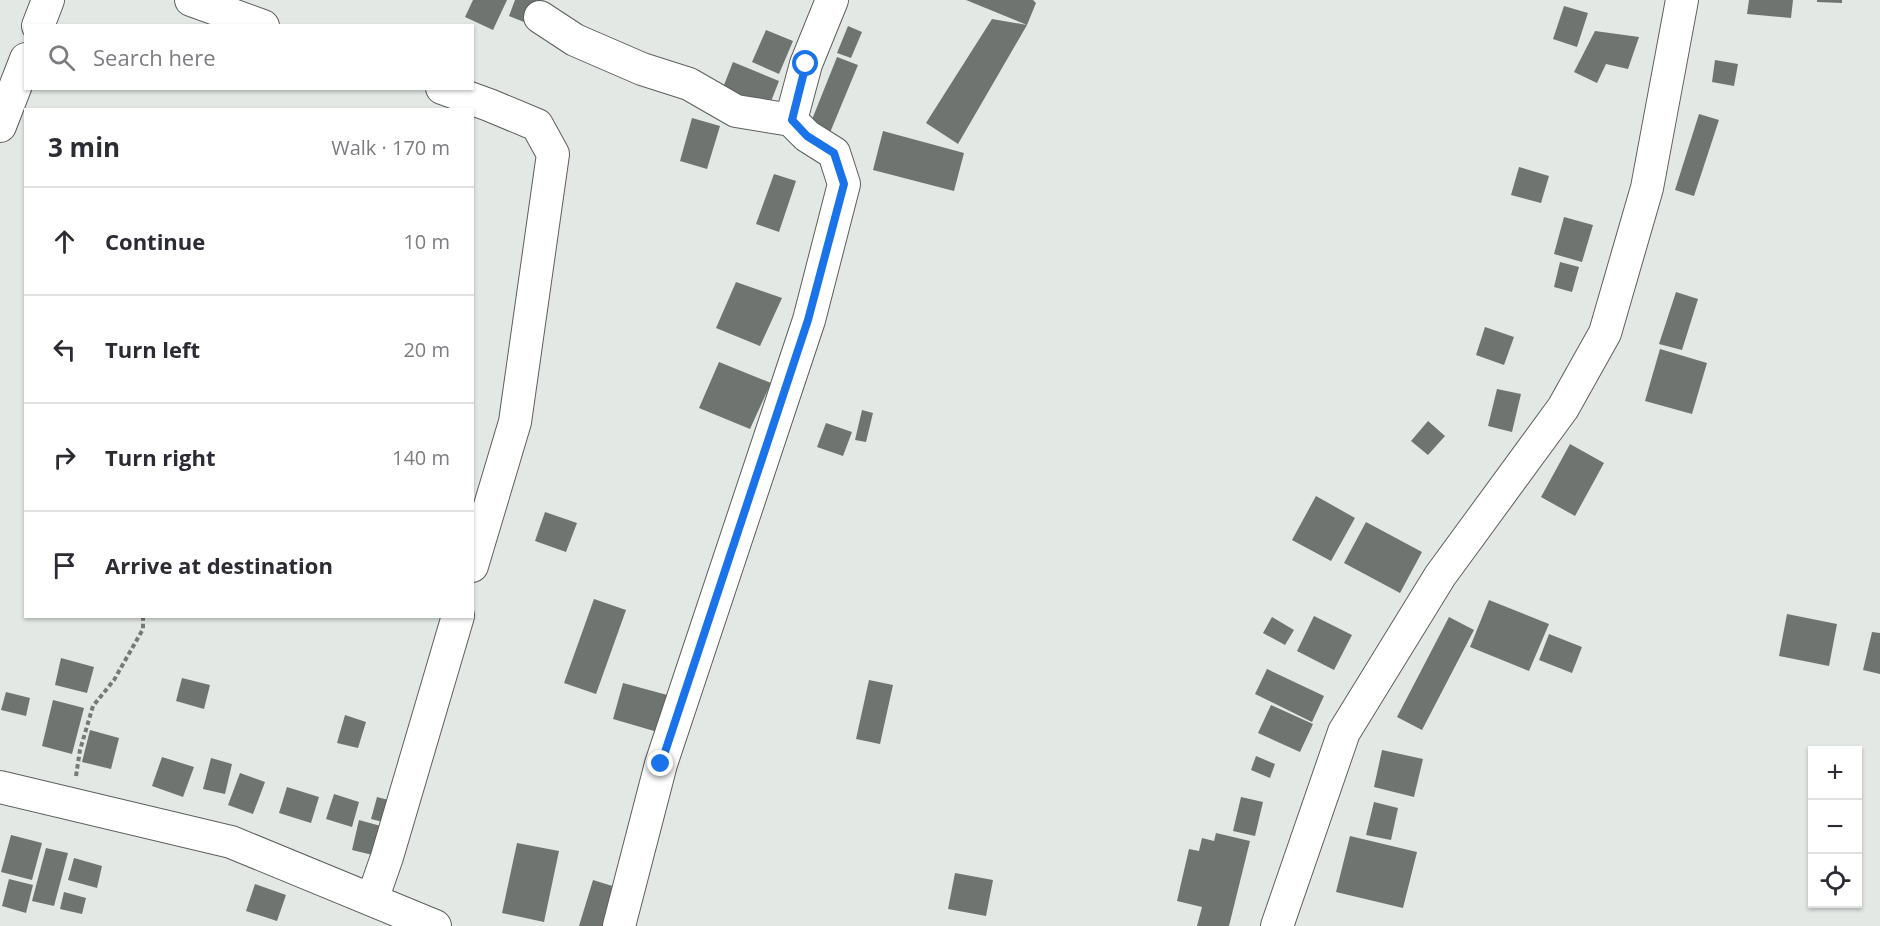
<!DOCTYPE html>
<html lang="en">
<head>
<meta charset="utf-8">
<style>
	:root { --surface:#fff; --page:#f2f2f3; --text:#2b2b33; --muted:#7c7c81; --line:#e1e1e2 }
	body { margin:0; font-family:"Open Sans",sans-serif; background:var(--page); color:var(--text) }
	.controls { position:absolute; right:18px; bottom:18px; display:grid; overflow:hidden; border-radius:0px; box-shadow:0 2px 4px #0004 }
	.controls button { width:54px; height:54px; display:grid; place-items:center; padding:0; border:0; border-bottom:2px solid var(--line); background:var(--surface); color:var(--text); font:30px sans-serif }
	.stop { position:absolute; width:18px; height:18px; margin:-14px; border:4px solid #1a73e8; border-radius:50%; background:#fff }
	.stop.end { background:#1a73e8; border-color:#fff; box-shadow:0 2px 6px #0008 }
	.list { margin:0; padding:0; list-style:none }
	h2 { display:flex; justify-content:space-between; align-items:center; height:78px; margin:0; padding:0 24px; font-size:26px }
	h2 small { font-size:20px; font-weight:400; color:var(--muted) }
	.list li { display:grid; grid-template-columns:39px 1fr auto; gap:18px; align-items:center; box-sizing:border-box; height:108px; padding:0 24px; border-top:2px solid var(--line) }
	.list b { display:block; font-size:22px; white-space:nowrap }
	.list em { font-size:20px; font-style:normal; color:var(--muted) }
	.icon { flex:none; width:33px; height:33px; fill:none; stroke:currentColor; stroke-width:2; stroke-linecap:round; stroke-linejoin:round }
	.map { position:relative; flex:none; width:1880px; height:926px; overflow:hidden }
	.search { position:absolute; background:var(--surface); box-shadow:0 2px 4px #0004; left:24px; top:24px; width:450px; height:66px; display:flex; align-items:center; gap:15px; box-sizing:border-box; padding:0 21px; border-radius:0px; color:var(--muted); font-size:22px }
	.panel { position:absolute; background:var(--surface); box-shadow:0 2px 4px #0004; left:24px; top:108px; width:450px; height:510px; border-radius:0px }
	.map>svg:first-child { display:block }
</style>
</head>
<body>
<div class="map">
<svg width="1880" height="926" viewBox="0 0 1880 926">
	<rect width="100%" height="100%" fill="#e3e8e5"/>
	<!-- building -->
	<path fill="#707471" d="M473,0H507L493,30L465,17Z
		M515,0H539L529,24L509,16Z
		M966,0H1033L1036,3L1027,25L958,144L926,123L992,19L1027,25Z
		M1749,0H1793L1791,18L1747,14Z
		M1817,0H1842V3L1817,2Z
		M1564,6L1588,13L1577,47L1553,39Z
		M848,26L862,32L851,58L837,53Z
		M766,30L793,41L779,74L752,62Z
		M1595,31L1639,37L1628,69L1606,64L1597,83L1574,72Z
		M837,57L858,65L829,135L809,127Z
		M1715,60L1738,64L1734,86L1712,82Z
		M733,62L779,81L768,109L722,90Z
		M1699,114L1719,120L1694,196L1675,190Z
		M692,118L720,126L707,169L680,161Z
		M883,131L964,153L954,191L873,170Z
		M1519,167L1549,176L1541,203L1511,195Z
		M774,174L796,181L779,232L756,224Z
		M1564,217L1593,225L1582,262L1554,254Z
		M1560,262L1579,267L1572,292L1554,287Z
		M736,282L782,298L760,346L716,328Z
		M1676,292L1698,299L1682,350L1659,344Z
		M1485,327L1514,337L1504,365L1476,355Z
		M1660,349L1707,363L1692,414L1645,401Z
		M719,362L771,383L750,429L699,408Z
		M1497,389L1521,394L1512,432L1488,426Z
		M862,410L873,413L866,442L855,440Z
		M1428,421L1445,436L1428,455L1411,441Z
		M826,423L852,432L843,456L817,447Z
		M1570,444L1604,463L1575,516L1541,497Z
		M1316,496L1355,518L1331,561L1292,540Z
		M545,512L577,523L566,552L535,541Z
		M1366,522L1422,552L1400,593L1344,563Z
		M594,599L626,610L596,694L564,683Z
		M1489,600L1549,624L1529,671L1470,647Z
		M1787,614L1837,624L1829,666L1779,656Z
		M1314,616L1352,635L1334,670L1297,651Z
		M1272,617L1294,630L1285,645L1263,633Z
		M1449,617L1474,630L1422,730L1397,717Z
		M1872,632L1880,633V674L1863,670Z
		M1549,634L1582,647L1572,673L1539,660Z
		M61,658L94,667L87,693L55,685Z
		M1267,669L1324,696L1312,722L1255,694Z
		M182,678L210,685L204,709L176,701Z
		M869,680L893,685L880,744L856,739Z
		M623,683L671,696L661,733L613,719Z
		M6,692L30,698L26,716L1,710Z
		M53,700L84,708L72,754L42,746Z
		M1271,705L1313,724L1300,752L1258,733Z
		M345,715L366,722L358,748L337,743Z
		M90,730L119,738L111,769L82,762Z
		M1382,750L1423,759L1414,797L1374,787Z
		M1256,756L1275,764L1270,778L1251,770Z
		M162,757L194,767L183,797L152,786Z
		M211,758L232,764L225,794L203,789Z
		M240,773L265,782L253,814L228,805Z
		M287,787L319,797L311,823L279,813Z
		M334,794L359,802L352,827L326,819Z
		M377,797L400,803L395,825L371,819Z
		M1241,797L1263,802L1255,836L1233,831Z
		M1374,802L1398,808L1391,840L1366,835Z
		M359,820L388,828L381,857L352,850Z
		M1216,833L1250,841L1229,926H1197L1202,907L1177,901L1189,849L1199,851L1202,838L1214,841Z
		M11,835L42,843L32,880L1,872Z
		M1350,836L1417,852L1403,908L1336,892Z
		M517,843L559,851L544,922L502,913Z
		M46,848L68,853L54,906L32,901Z
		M74,858L102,866L97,888L68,880Z
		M955,873L993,880L986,916L948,909Z
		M9,879L33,885L26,913L2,906Z
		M593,880L619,888L607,926H579Z
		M255,884L286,895L277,921L246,911Z
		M64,892L86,898L82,914L60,909Z"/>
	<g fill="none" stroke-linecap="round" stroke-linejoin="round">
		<defs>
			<path id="minor" d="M191,0L263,26
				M540,17L575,40L642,69L689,84L736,111L791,120
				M38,26L48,0
				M442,88L489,105L537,125L553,154L515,422L472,566
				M0,126L26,59
				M0,787L231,842L435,926
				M372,900L387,857L458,616
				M619,926L661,764L809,320L844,184L834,153L807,136L791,120L806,64L832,0
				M1277,926L1344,732L1440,576L1563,408L1605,333L1647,188L1682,0"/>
		</defs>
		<!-- minor casing -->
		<use href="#minor" stroke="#5c605d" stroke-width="34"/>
		<!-- path -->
		<path stroke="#767977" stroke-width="4" stroke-dasharray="4.5 3" stroke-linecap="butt" d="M76,776L80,750L93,706L114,680L143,629V616"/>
		<!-- minor -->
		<use href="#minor" stroke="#fff" stroke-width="32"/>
	</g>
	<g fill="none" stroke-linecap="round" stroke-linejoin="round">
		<!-- route -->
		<path stroke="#1a73e8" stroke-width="8" d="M661,764L808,320L844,184L834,153L807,136L792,120L806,64"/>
	</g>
</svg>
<div class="controls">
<button>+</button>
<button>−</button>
<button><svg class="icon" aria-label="locate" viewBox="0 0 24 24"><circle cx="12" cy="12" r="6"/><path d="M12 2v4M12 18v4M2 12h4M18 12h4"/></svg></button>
</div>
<div class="stop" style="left:806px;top:64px"></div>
<div class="stop end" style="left:661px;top:764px"></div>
<div class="search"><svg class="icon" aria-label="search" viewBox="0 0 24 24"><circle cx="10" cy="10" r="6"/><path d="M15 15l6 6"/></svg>Search here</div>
<section class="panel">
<h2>3 min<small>Walk · 170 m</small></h2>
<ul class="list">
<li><svg class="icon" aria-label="ahead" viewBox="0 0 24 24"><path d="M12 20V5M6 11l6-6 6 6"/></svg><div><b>Continue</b></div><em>10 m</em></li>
<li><svg class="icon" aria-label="left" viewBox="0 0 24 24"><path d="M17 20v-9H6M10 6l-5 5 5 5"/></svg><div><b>Turn left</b></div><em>20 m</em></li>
<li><svg class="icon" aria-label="right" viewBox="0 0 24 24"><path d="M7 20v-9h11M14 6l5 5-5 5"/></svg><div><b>Turn right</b></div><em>140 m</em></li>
<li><svg class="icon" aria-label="arrive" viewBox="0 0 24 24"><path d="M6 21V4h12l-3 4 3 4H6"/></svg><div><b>Arrive at destination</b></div></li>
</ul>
</section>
</div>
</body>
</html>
